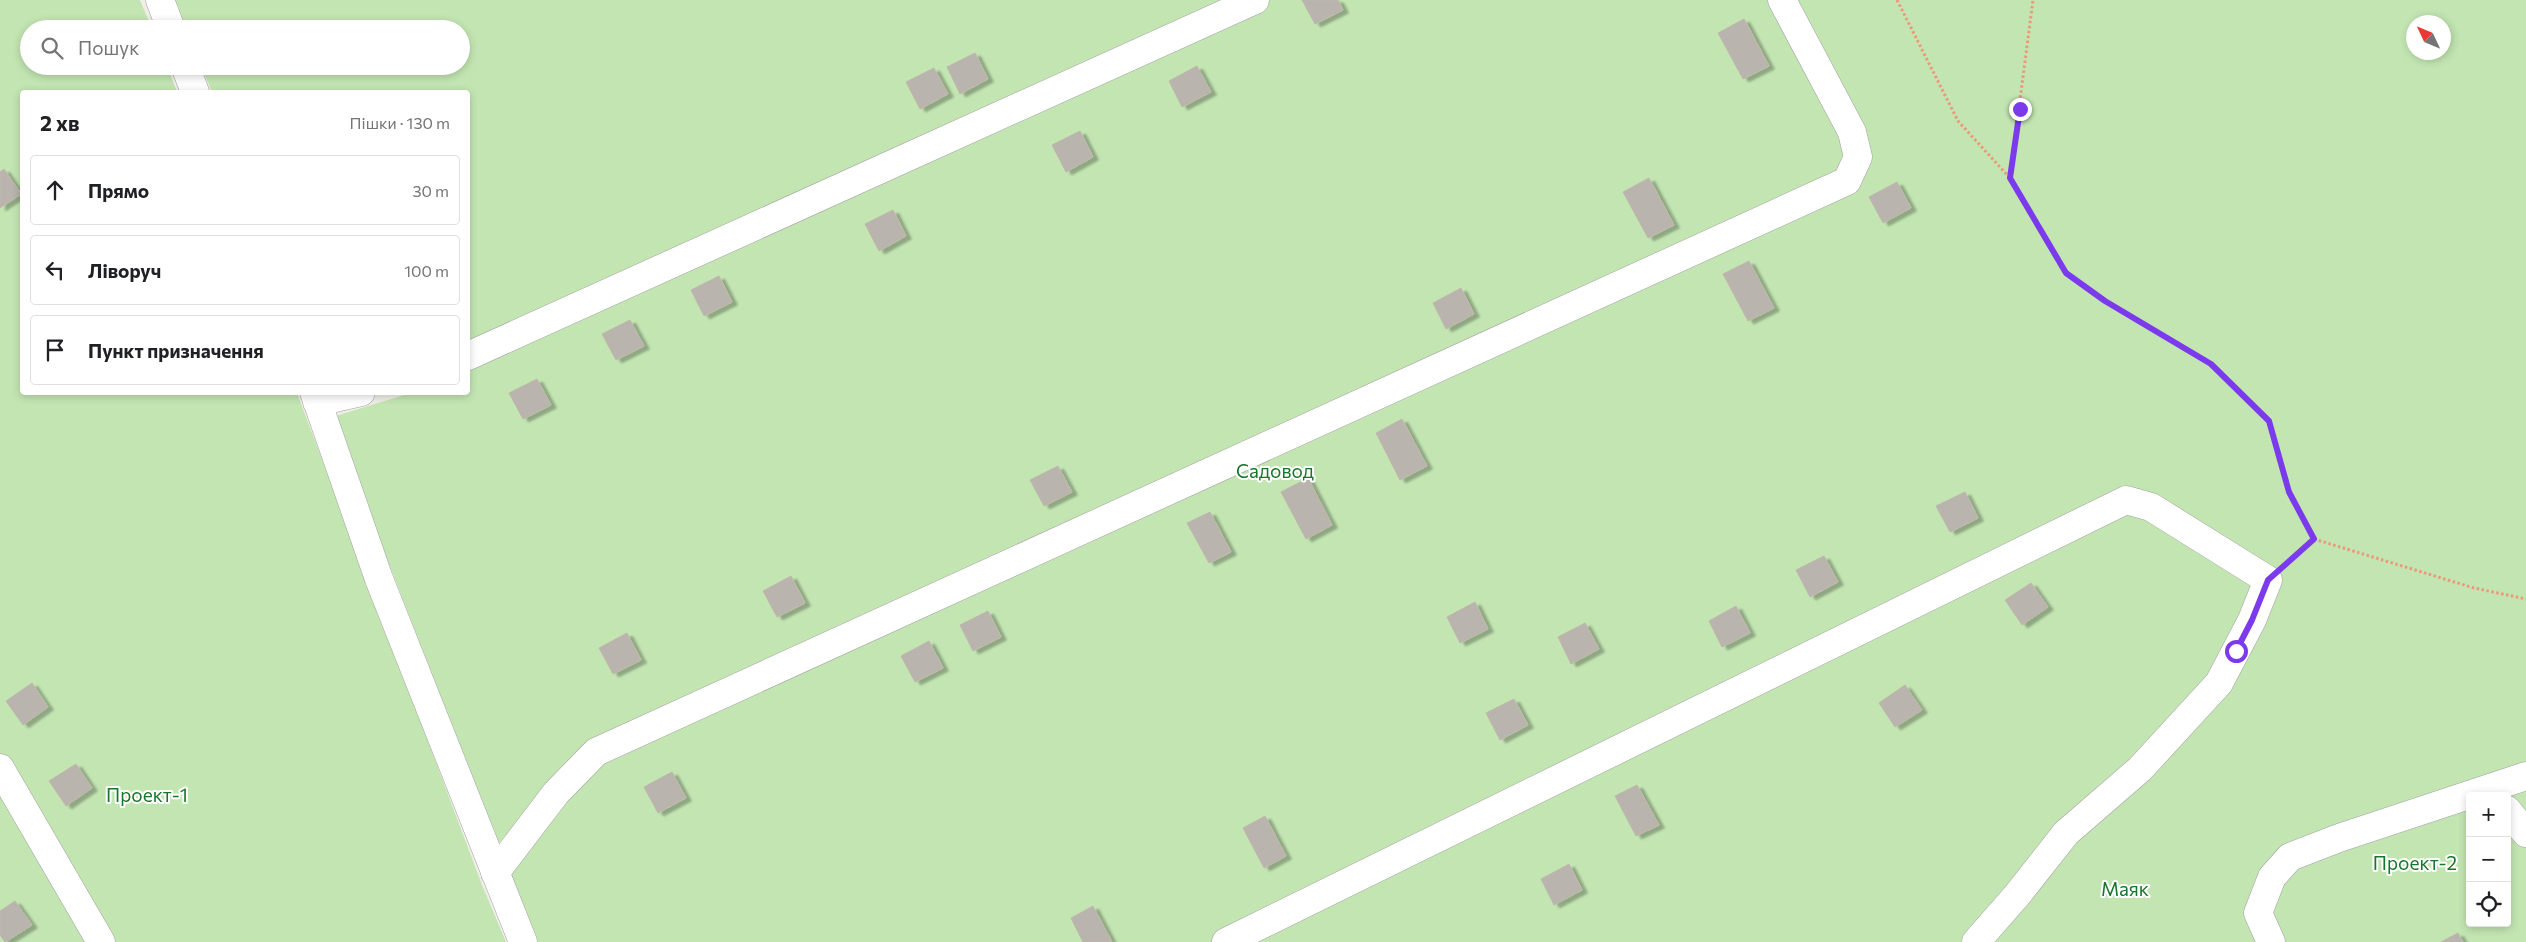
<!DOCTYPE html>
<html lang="uk">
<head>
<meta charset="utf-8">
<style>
	:root { --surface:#fff; --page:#f2f2f2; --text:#202124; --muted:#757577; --line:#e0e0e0 }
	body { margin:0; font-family:Commissioner,sans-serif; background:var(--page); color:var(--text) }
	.controls { position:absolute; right:15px; bottom:15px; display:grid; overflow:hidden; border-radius:5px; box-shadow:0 2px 8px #0003 }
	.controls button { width:45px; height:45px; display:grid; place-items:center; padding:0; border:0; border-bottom:1px solid var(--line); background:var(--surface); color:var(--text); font:25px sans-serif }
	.compass { position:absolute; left:2406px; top:15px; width:45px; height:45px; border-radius:50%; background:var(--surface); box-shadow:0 2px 8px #0003; rotate:314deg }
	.stop { position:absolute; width:15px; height:15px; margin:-11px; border:4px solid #7c3aed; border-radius:50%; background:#fff }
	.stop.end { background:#7c3aed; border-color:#fff; box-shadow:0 1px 5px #0008 }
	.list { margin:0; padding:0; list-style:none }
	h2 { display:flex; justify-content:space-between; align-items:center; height:65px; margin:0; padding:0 20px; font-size:21px }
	h2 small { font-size:16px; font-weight:400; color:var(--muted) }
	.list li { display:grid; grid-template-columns:32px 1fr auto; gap:15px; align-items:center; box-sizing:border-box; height:70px; margin:0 10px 10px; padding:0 10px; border:1px solid var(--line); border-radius:5px }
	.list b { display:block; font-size:19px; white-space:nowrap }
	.list em { font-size:16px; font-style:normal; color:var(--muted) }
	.icon { flex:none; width:28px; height:28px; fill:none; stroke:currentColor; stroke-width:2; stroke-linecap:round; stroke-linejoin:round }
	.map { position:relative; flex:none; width:2526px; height:942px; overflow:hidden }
	.search { position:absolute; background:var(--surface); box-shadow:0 2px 8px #0003; left:20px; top:20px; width:450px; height:55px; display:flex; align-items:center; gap:12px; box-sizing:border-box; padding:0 18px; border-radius:28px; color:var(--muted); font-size:19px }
	.panel { position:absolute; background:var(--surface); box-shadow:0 2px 8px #0003; left:20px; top:90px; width:450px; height:305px; border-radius:5px }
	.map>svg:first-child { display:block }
</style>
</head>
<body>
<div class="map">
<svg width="2526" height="942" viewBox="0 0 2526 942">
	<defs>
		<filter id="shadow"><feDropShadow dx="5.5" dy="3" stdDeviation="1" flood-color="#0004"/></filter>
	</defs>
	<rect width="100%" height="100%" fill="#f0eee7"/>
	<!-- grass -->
	<path fill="#c3e5b2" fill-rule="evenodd" d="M0,0H140L152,29H29V66H167L177,92H22V392L297,393L482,885L506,942H0Z
		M175,0H2526V942H537L509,875L586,779L575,754L498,844L332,417L411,393L468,392V92H212L201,66H461V29H187ZM2414,22H2444V52H2414ZM2470,796H2507V923H2470Z"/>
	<!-- building -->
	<path fill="#b9b4ad" stroke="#c0b7ab" filter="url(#shadow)" d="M1302,0H1338L1343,10L1315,24Z
		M1744,19L1769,66L1743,79L1718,33Z
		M975,53L988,79L960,94L947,67Z
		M1197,66L1211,92L1182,107L1169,81Z
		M934,68L948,94L920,109L906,82Z
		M1080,131L1093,157L1066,172L1052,145Z
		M4,169L21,194L0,208V172Z
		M1649,178L1674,225L1648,238L1623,192Z
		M1897,182L1911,208L1883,223L1869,197Z
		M893,210L906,236L879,251L865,224Z
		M1749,261L1774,308L1748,321L1723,274Z
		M719,276L732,302L704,316L691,290Z
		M1461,288L1474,314L1446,329L1433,303Z
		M630,320L644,346L616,360L602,334Z
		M537,379L551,405L523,419L509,393Z
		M1402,419L1427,466L1400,480L1376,433Z
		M1058,466L1072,492L1044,506L1030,480Z
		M1308,478L1332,525L1306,539L1281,492Z
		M1965,492L1978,518L1950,532L1936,506Z
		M1210,512L1231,552L1209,563L1187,523Z
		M1824,556L1838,582L1810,597L1796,570Z
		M791,576L805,603L777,617L763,591Z
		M2031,583L2048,607L2022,625L2005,600Z
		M1475,602L1488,629L1460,643L1447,617Z
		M1736,606L1750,633L1722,647L1709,621Z
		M988,611L1001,637L973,651L960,625Z
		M1585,623L1599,649L1571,664L1558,637Z
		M627,633L641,660L613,674L599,648Z
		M929,641L943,668L915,682L901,656Z
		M32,683L48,707L23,725L6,701Z
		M1905,685L1922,710L1895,727L1879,703Z
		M1514,699L1528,725L1500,740L1486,713Z
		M76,764L92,788L66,806L49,781Z
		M672,772L686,798L658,813L644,787Z
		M1637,785L1659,825L1636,836L1615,796Z
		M1265,816L1286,856L1264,868L1243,828Z
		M1569,864L1582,890L1554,905L1541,879Z
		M15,901L32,925L5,942L0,935V911Z
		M1093,906L1112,942H1083L1071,918Z
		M2458,933L2463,942H2441Z"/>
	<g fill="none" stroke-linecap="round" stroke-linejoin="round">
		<defs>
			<path id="minor" d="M160,0L171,29
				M185,66L195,92
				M468,356L1255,0
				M314,392L379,579L523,942
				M317,402L361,392
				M0,768L101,942
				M2507,810L2526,833
				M495,873L556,793L596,752L1847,181L1858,157L1852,132L1782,0
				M1226,942L2126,500L2151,507L2268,580L2252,620L2219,683L2140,769L2066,833L2018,894L1976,942
				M2271,942L2258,913L2272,877L2290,857L2339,838L2526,776"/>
		</defs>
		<!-- minor casing -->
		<use href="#minor" stroke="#a1a1a1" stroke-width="29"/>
		<!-- path -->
		<path stroke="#ed987b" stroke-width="3" stroke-dasharray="2.5 2.5" stroke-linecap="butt" d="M1897,0L1958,121L2010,178L2066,273L2105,301L2211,364L2269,421L2289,492L2314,539L2292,559
			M2010,177L2033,0
			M2314,539L2474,588L2526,599"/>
		<!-- minor -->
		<use href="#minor" stroke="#fff" stroke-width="28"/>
	</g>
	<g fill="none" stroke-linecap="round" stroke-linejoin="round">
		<!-- route -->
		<path stroke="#7c3aed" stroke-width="6" d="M2020,109L2010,178L2066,273L2105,301L2211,364L2269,421L2289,492L2314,539L2268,580L2252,620L2236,651"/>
	</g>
	<g text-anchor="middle" stroke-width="4" stroke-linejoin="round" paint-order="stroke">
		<!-- park labels -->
		<g font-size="19" fill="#16762c" stroke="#fff">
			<text x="1275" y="478">Садовод</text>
			<text x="147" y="802">Проект-1</text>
			<text x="2415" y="870">Проект-2</text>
			<text x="2125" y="896">Маяк</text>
		</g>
	</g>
</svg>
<div class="controls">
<button>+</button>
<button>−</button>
<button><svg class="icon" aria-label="locate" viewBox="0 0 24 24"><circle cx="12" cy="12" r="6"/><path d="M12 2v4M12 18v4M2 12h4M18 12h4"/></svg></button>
</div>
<svg class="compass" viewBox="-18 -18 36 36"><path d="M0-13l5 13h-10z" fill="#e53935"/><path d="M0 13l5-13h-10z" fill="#757577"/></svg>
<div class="stop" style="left:2236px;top:651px"></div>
<div class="stop end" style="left:2020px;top:109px"></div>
<div class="search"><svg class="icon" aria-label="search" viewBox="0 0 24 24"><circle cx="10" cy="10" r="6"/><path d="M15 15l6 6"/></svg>Пошук</div>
<section class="panel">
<h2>2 хв<small>Пішки · 130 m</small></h2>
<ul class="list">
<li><svg class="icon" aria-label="ahead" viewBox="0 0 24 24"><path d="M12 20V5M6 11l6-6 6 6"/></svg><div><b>Прямо</b></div><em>30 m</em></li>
<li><svg class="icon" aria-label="left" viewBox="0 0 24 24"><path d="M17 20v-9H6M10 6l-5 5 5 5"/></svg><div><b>Ліворуч</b></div><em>100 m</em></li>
<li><svg class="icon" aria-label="arrive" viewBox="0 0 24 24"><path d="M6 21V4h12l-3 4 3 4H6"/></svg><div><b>Пункт призначення</b></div></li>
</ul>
</section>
</div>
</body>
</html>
